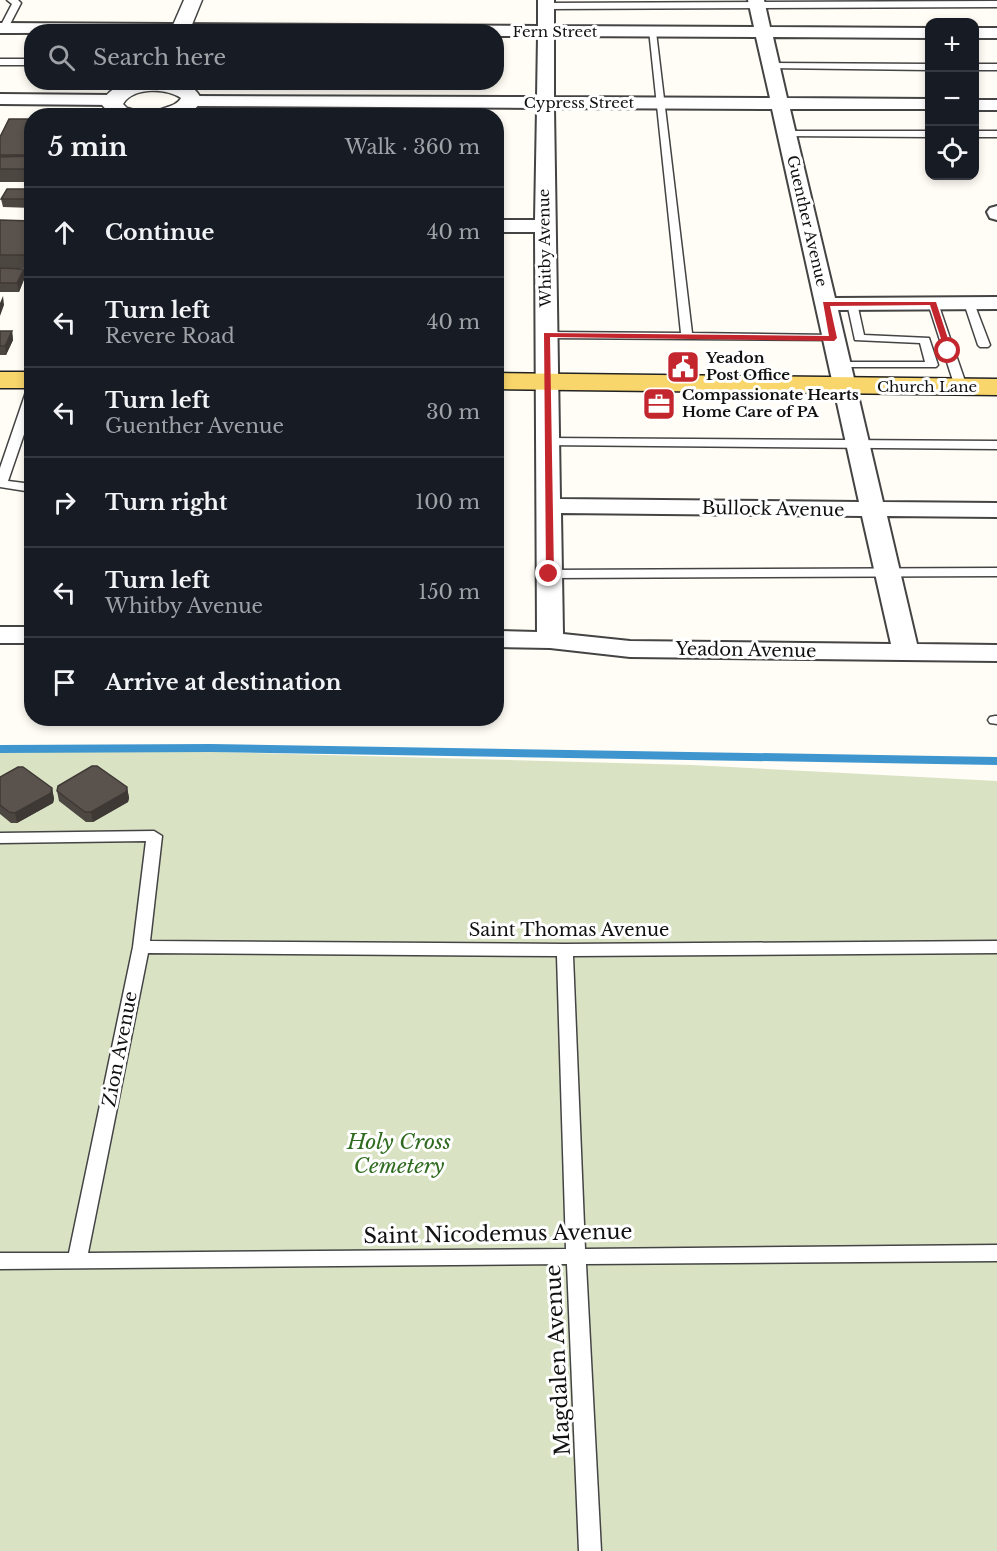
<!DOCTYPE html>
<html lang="en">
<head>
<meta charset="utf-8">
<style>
	:root { --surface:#171b24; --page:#242831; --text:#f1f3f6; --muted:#9ea1a6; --line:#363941 }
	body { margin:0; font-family:"Libre Baskerville",serif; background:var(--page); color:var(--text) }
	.controls { position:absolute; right:18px; top:18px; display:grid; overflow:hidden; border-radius:12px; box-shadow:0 3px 9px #0003 }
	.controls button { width:54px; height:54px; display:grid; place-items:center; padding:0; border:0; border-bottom:2px solid var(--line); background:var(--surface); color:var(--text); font:30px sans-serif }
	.stop { position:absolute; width:18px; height:18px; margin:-14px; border:4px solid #c4262e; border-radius:50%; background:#fff }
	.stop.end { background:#c4262e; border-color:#fff; box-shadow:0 2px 6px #0008 }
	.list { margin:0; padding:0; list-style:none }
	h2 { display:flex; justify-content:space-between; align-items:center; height:78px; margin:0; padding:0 24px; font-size:26px }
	h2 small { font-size:20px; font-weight:400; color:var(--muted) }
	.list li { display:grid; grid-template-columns:39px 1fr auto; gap:18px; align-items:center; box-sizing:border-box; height:90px; padding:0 24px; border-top:2px solid var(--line) }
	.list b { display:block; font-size:22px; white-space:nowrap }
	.list p { margin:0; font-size:20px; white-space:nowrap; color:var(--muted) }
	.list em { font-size:20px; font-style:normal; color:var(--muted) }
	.icon { flex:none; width:33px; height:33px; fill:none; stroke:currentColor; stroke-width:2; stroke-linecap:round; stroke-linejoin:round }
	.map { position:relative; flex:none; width:997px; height:1551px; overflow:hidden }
	.search { position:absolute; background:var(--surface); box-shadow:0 3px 9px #0003; left:24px; top:24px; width:480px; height:66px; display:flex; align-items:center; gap:15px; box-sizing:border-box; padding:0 21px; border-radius:24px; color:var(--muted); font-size:22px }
	.panel { position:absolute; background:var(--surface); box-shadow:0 3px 9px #0003; left:24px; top:108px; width:480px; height:618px; border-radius:24px }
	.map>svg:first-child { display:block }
</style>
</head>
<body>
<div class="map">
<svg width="997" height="1551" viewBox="0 0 997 1551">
	<rect width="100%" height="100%" fill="#fffdf5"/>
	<!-- cemetery -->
	<path fill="#d9e3c4" d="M0,746L692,765L997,781V1551H0Z"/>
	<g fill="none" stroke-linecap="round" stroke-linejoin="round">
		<!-- stream -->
		<path stroke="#3f96cf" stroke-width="8" d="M0,749L211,748L997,761"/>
		<defs>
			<path id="service" d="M7,0H18L21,3L8,28L4,31L0,27L12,4Z
				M997,1V7L546,9L542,6L546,3Z
				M649,30L656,32L692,333L833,335L837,336V340L546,338L540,335L546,332L681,333Z
				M0,59H32V65H0Z
				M771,63L930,64V70L768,68V64Z
				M974,64H997V70H974Z
				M786,131H930V137L783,136L781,134Z
				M974,131H997V137H974Z
				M852,300L857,303L864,335L929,338L938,365L936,367H836L834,365L840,362H925L920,343L855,340L847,303Z
				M933,300L938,303L954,350L952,352L956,355L967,387L965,389H957L955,387L928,303Z
				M969,300L974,303L990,345L988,347H980L978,345L964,303Z
				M32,389V411L8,481L32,484V492L0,487V468L26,392Z
				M548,438L997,441V449L544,445V439Z
				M997,568V576L549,578L542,574L549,570Z
				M995,716H997V724L990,723L988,720L990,717Z
				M154,831L162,836L150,941L565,944L997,941V953L573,956L585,1249L997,1245V1261L586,1264L601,1551H579L567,1264L0,1269V1253H69L133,947L146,841L0,843V833ZM148,953L557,956L566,1249L88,1253Z"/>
			<path id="minor" d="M538,0H554V26L754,27L748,0H764L770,27L930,28V38L773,37L787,98L930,99V109H790L835,298L997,297V309L838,310L883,502L997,503V517L887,516L917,644L997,645V661L630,657L550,648L496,647V631L537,632L535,232H496V220H535L537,108L192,106L186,105L183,101L186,97L192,96L537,97L538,36H496V32L0,33V23L538,26ZM554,36L756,37L770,98L554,97ZM554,108L772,109L859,502L560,499ZM561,513L862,516L891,644L630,641L563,634Z
				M974,28H997V38H974Z
				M0,94L113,95L119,96L122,100L119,104L113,105L0,104Z
				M974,100H997V110H974Z
				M997,206V220L990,218L987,212L990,208Z
				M0,627H32V643H0Z"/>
			<path id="tertiary" d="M184,0H202L189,32H170Z
				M132,82C155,82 193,74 202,101C189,119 170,116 150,116C158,106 175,109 181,98C166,88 133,87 123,104L127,108L142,112L145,116H112L102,105C106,90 118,86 132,82Z"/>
			<path id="primary" d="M0,372H32V388H0Z
				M496,373L997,379V395L496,389Z"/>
		</defs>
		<!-- service casing -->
		<use href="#service" stroke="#444" stroke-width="3"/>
		<!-- minor casing -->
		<use href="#minor" stroke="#444" stroke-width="4"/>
		<!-- tertiary casing -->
		<use href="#tertiary" stroke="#444" stroke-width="3"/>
		<!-- primary casing -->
		<use href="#primary" stroke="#222" stroke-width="3"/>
		<!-- service -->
		<use href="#service" fill="#fff" fill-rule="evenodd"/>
		<!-- minor -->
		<use href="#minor" fill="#fff" fill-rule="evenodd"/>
		<!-- tertiary -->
		<use href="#tertiary" fill="#fff" fill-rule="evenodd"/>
		<!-- primary -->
		<use href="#primary" fill="#f9d66b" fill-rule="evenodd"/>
	</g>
	<!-- wall -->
	<path fill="#4d4742" d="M32,119V182H0V137Z
		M32,189V208L3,207L1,199Z
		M0,220L32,221V266L30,268H0Z
		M0,268L24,269L25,277L19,292H0Z
		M0,331H12L13,340L6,355H0Z
		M0,777L52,788L54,799L53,803L17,823H11L0,814Z
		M127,787L129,798L128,802L93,822H86L59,801L57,791Z"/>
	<!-- shaded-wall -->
	<path fill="#3f3936" d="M32,249V266L30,268L29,255Z
		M24,269L25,277L19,292L17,283Z
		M3,296L4,305L0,316V303Z
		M12,331L13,340L6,355L5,346Z
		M127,787L129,798L128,802L93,822L91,812Z
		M52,788L54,799L53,803L17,823L15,813Z"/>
	<!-- building -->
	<path fill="#5a524d" stroke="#3f3936" stroke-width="1.5" d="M9,119H32V155H0V137Z
		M32,156V169H0V157Z
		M7,189H32V199H1Z
		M0,220L32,221V249L29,255H0Z
		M0,268L24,269L17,283H0Z
		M0,331H12L5,346H0Z
		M92,766H97L127,787L126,792L91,812H85L57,791L58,786Z
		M18,767H23L52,788L51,793L15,813L9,812L0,805V777Z"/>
	<!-- route -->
	<path fill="#c4262e" d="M823,302H936L952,351L948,353L945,351L930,305L830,306L837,338L834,341L550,337L554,574L546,576L544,333L829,336Z"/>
	<!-- icons -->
	<defs>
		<symbol id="civic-square" viewBox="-11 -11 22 22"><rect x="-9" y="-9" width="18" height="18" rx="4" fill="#c4262e" stroke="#fff"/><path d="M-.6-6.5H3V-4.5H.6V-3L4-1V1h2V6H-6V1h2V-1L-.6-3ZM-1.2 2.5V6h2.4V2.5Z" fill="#fff"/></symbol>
		<symbol id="office-square" viewBox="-11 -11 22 22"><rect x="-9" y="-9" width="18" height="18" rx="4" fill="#c4262e" stroke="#fff"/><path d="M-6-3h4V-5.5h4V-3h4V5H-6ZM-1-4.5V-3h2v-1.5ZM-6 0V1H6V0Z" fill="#fff"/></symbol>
	</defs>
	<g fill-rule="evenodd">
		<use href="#civic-square" x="664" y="348" width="38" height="38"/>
		<use href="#office-square" x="640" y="385" width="38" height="38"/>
	</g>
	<g text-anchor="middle" stroke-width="6" stroke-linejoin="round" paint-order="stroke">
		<!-- far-street labels -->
		<g font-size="15" fill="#111" stroke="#fff">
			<text x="555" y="37">Fern Street</text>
			<text x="579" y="108">Cypress Street</text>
			<text transform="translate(807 221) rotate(77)" y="5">Guenther Avenue</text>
			<text transform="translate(545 248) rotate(-91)" y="5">Whitby Avenue</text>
			<text x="927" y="392">Church Lane</text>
		</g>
		<!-- far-poi labels -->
		<g font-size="15" font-weight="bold" fill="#111" stroke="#fff" text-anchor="start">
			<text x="706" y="363">Yeadon<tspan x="706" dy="17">Post Office</tspan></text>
			<text x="682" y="400">Compassionate Hearts<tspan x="682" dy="17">Home Care of PA</tspan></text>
		</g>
		<!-- street labels -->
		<g font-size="18" fill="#111" stroke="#fff">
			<text transform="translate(773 509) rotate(1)" y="6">Bullock Avenue</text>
			<text transform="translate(746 650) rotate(1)" y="6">Yeadon Avenue</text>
			<text x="569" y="936">Saint Thomas Avenue</text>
			<text transform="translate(120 1049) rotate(-79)" y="6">Zion Avenue</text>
		</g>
		<!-- near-park labels -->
		<g font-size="21" font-style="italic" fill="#2f6b1f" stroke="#fff">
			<text x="399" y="1149">Holy Cross<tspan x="399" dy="24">Cemetery</tspan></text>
		</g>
		<!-- near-street labels -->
		<g font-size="21" fill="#111" stroke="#fff">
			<text transform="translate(498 1234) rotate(-1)" y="7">Saint Nicodemus Avenue</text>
			<text transform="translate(558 1360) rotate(-93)" y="7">Magdalen Avenue</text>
		</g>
	</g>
</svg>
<div class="controls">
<button>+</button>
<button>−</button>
<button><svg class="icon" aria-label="locate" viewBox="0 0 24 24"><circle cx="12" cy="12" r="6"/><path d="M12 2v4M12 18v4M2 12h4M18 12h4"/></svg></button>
</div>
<div class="stop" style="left:948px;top:351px"></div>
<div class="stop end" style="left:549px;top:574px"></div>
<div class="search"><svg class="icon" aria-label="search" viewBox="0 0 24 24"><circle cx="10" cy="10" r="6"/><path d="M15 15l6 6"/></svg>Search here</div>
<section class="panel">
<h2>5 min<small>Walk · 360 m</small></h2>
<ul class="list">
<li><svg class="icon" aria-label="ahead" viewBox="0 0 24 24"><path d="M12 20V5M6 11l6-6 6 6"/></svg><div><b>Continue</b></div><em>40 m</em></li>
<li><svg class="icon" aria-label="left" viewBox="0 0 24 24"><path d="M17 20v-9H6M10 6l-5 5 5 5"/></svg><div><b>Turn left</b><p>Revere Road</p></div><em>40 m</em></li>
<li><svg class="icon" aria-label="left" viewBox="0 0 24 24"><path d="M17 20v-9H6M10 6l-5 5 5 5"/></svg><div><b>Turn left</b><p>Guenther Avenue</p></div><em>30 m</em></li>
<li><svg class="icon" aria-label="right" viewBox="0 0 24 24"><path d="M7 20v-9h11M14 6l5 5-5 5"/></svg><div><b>Turn right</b></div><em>100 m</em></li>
<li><svg class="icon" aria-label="left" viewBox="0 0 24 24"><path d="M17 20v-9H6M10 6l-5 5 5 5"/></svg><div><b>Turn left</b><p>Whitby Avenue</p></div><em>150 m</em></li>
<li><svg class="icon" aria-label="arrive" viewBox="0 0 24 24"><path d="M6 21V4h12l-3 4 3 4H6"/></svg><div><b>Arrive at destination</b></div></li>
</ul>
</section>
</div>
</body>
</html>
